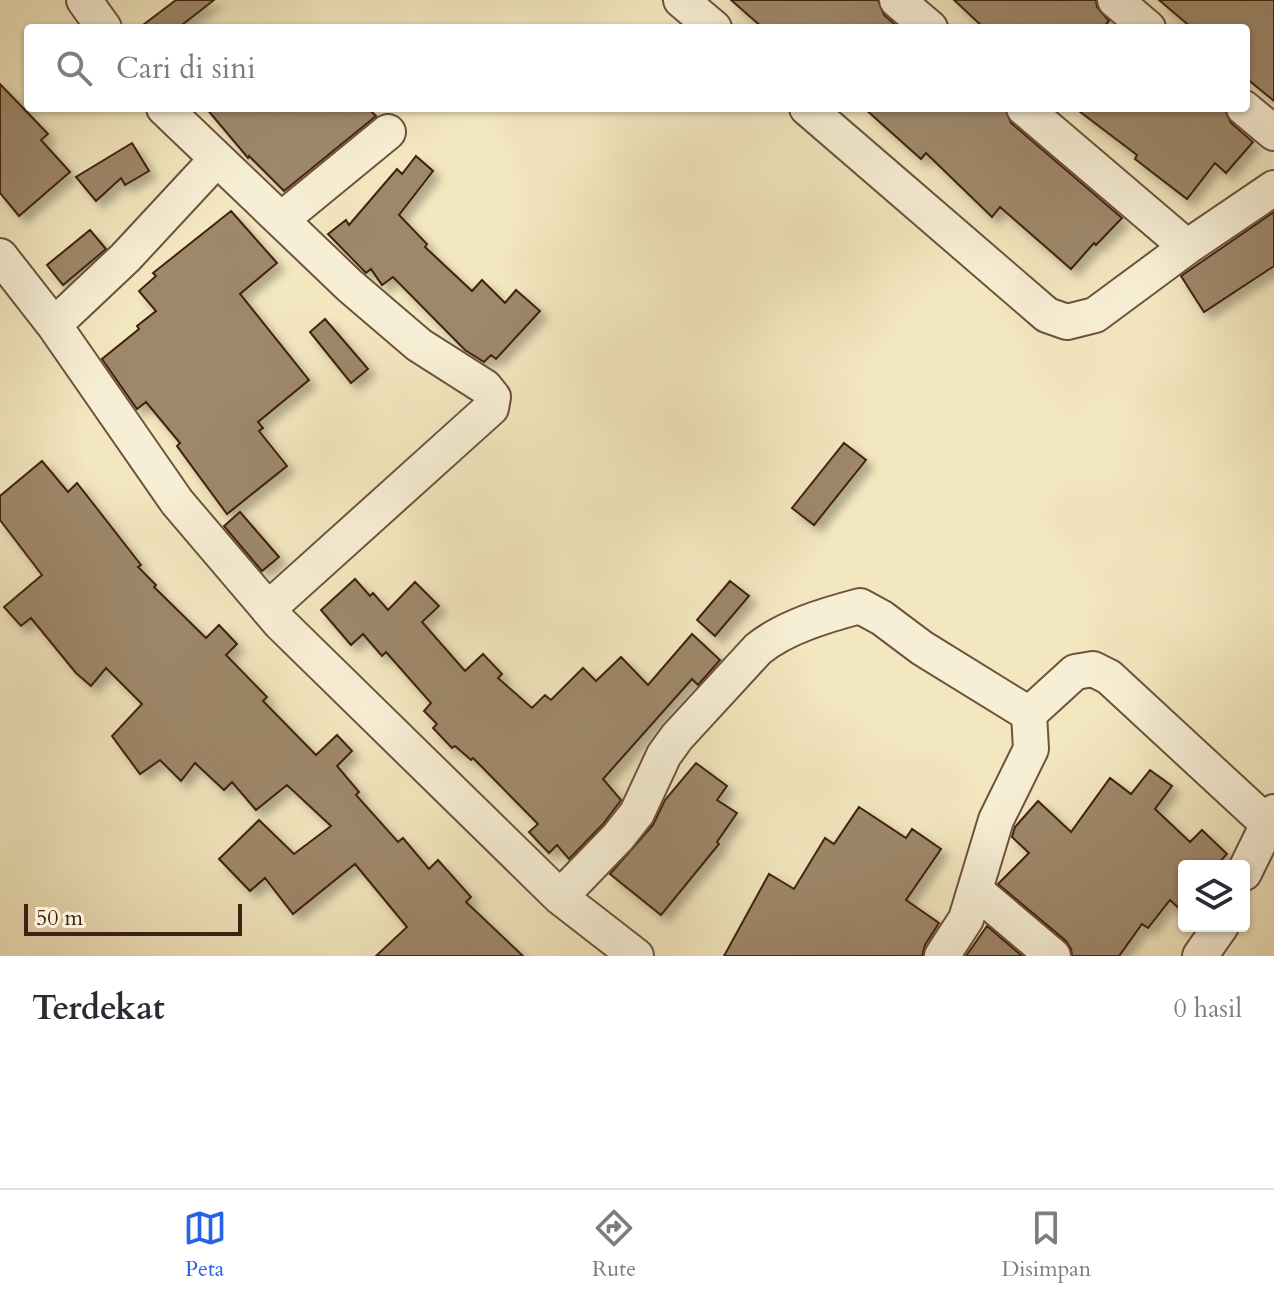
<!DOCTYPE html>
<html lang="id">
<head>
<meta charset="utf-8">
<style>
	:root { --surface:#fff; --page:#f7f7f7; --text:#2b2b33; --muted:#7c7c81; --line:#e1e1e2; --accent:#2563eb }
	body { margin:0; font-family:Cardo,serif; background:var(--page); color:var(--text) }
	.controls { position:absolute; right:24px; bottom:24px; display:grid; overflow:hidden; border-radius:8px; box-shadow:0 2px 6px #0004 }
	.controls button { width:72px; height:72px; display:grid; place-items:center; padding:0; border:0; border-bottom:2px solid var(--line); background:var(--surface); color:var(--text); font:40px sans-serif }
	.scale { position:absolute; left:24px; bottom:20px; width:218px; box-sizing:border-box; padding-left:8px; border:4px solid #422111; border-top:0; font-size:22px; line-height:28px; white-space:nowrap; color:#422111; -webkit-text-stroke:6px #f7efd5; paint-order:stroke }
	.list { margin:0; padding:0; list-style:none }
	h2 { display:flex; justify-content:space-between; align-items:center; height:104px; margin:0; padding:0 32px; font-size:34px }
	h2 small { font-size:26px; font-weight:400; color:var(--muted) }
	.icon { flex:none; width:44px; height:44px; fill:none; stroke:currentColor; stroke-width:2; stroke-linecap:round; stroke-linejoin:round }
	.map { position:relative; flex:none; width:1274px; height:956px; overflow:hidden }
	.search { position:absolute; background:var(--surface); box-shadow:0 2px 6px #0004; left:24px; right:24px; top:24px; height:88px; display:flex; align-items:center; gap:20px; box-sizing:border-box; padding:0 28px; border-radius:8px; color:var(--muted); font-size:30px }
	.sheet { height:232px; background:var(--surface) }
	nav { display:flex; justify-content:space-around; align-items:center; box-sizing:border-box; height:112px; border-top:2px solid var(--line); background:var(--surface); font-size:22px; color:var(--muted) }
	nav a { display:grid; justify-items:center; gap:4px }
	nav .on { color:var(--accent) }
	.map>svg:first-child { display:block }
</style>
</head>
<body>
<div class="map">
<svg width="1274" height="956" viewBox="0 0 1274 956">
	<defs>
		<filter id="shadow"><feDropShadow dx="7" dy="7" stdDeviation="4" flood-color="#0004"/></filter>
	</defs>
	<rect width="100%" height="100%" fill="#f3e7bf"/>
	<filter id="stains"><feTurbulence type="fractalNoise" baseFrequency=".0025" numOctaves="4"/><feColorMatrix values="0 0 0 0 .2 0 0 0 0 .09 0 0 0 0 .02 0 0 0 .5 -.17"/></filter>
	<radialGradient id="worn" r=".72"><stop offset=".6" stop-color="#630" stop-opacity="0"/><stop offset="1" stop-color="#630" stop-opacity=".3"/></radialGradient>
	<!-- building -->
	<path fill="#9e886b" stroke="#422111" stroke-width="2" filter="url(#shadow)" d="M176,0H214L178,28H139Z
		M731,0H878L884,15L899,28H763Z
		M954,0H1096L1097,7L1109,21L1103,28H984Z
		M1159,0H1274V101L1246,78V28H1192Z
		M0,84L48,134L41,140L70,172L19,216L0,193Z
		M206,108H368L376,116L284,191L249,156L248,158Z
		M864,108H1005L1011,123L1122,218L1096,245L1094,243L1071,269L1000,207L992,217L926,153L921,159Z
		M1075,108H1224L1231,123L1253,142L1226,173L1215,163L1187,199L1135,159L1137,155Z
		M132,143L149,171L125,185L121,178L96,201L76,177Z
		M416,156L433,171L399,215L427,244L425,247L472,291L482,280L505,303L516,290L540,311L496,359L491,355L484,362L465,350L393,277L382,285L371,269L366,273L328,234L346,220L349,225L397,169L402,174Z
		M231,211L277,263L240,294L309,380L258,422L263,428L259,431L287,466L227,514L177,446L180,443L146,402L137,409L102,359L139,329L137,326L156,311L139,291L156,276L153,273Z
		M1274,212V266L1204,312L1181,276Z
		M90,230L106,249L63,285L47,265Z
		M325,319L368,369L351,383L310,332Z
		M844,443L866,460L814,525L792,508Z
		M42,461L68,492L77,483L141,565L138,567L156,585L154,587L206,638L219,625L237,644L226,655L267,697L263,701L316,755L337,735L352,751L337,766L359,792L356,795L398,842L403,838L429,869L438,860L471,897L466,902L523,956H376L407,927L355,864L293,914L265,878L250,891L219,859L259,820L294,854L331,826L287,785L256,810L232,782L224,790L195,763L181,781L160,760L140,774L112,736L142,704L106,668L91,686L76,673L31,618L21,626L4,607L42,575L0,520V496Z
		M240,512L279,557L262,571L224,526Z
		M355,579L370,596L373,593L388,610L415,582L439,606L422,622L465,671L483,654L502,674L498,678L532,708L545,695L551,700L583,668L596,681L621,657L648,685L692,634L720,660L698,685L692,679L603,779L621,800L603,824L569,859L557,845L549,853L529,832L538,824L473,758L471,760L455,746L452,748L433,728L437,724L424,711L431,703L386,652L382,656L363,634L351,645L321,610Z
		M730,581L749,596L715,636L697,620Z
		M696,763L727,786L717,800L737,813L717,842L719,844L661,915L610,874L653,825L665,800Z
		M1150,770L1172,786L1155,809L1190,842L1202,830L1227,854L1216,866H1184V913L1170,900L1148,928L1142,924L1119,956H1072L1071,949L1066,941L998,884L1029,853L1012,837L1015,827L1038,801L1071,832L1110,778L1131,794Z
		M859,807L906,838L912,829L941,849L906,900L939,923L925,945L922,956H724L769,874L794,889L825,838L834,844Z
		M987,926L1022,956H966Z"/>
	<g fill="none" stroke-linecap="round" stroke-linejoin="round">
		<defs>
			<path id="minor" d="M84,0L104,28
				M681,0L714,28
				M897,0L930,28
				M1115,0L1148,28
				M164,108L350,286L419,345L485,387L493,397L491,408L268,609
				M807,108L1047,315L1067,322L1095,315L1187,247L1274,188
				M1024,108L1187,247
				M1244,108L1274,133
				M282,219L388,132
				M0,256L54,325L177,502L280,623L560,897L636,956
				M54,325L125,258L216,160
				M1244,873L1274,812
				M975,890L1053,956
				M560,897L618,837L637,813L664,755L677,737L758,649C785,627 826,615 860,606L882,618L922,648L1029,714L1075,672L1093,669L1109,677L1268,824
				M942,956L966,919L996,820L1031,749L1029,714
				M1200,956L1221,926"/>
		</defs>
		<!-- minor casing -->
		<use href="#minor" stroke="#6e523c" stroke-width="38"/>
		<!-- minor -->
		<use href="#minor" stroke="#f7efd5" stroke-width="34"/>
	</g>
	<rect width="100%" height="100%" filter="url(#stains)"/>
	<rect width="100%" height="100%" fill="url(#worn)"/>
</svg>
<div class="controls">
<button><svg class="icon" aria-label="layers" viewBox="0 0 24 24"><path d="M12 4l9 5-9 5-9-5zM3 14l9 5 9-5"/></svg></button>
</div>
<div class="scale">50 m</div>
<div class="search"><svg class="icon" aria-label="search" viewBox="0 0 24 24"><circle cx="10" cy="10" r="6"/><path d="M15 15l6 6"/></svg>Cari di sini</div>
</div>
<section class="sheet">
<h2>Terdekat<small>0 hasil</small></h2>
<ul class="list">
</ul>
</section>
<nav>
<a class="on"><svg class="icon" aria-label="map" viewBox="0 0 24 24"><path d="M3 6l6-2 6 2 6-2v14l-6 2-6-2-6 2zM9 4v14M15 6v14"/></svg>Peta</a>
<a><svg class="icon" aria-label="directions" viewBox="0 0 24 24"><path d="M12 3l9 9-9 9-9-9zM9 14v-3h6M13 9l2 2-2 2"/></svg>Rute</a>
<a><svg class="icon" aria-label="saved" viewBox="0 0 24 24"><path d="M7 4h10v16l-5-4-5 4z"/></svg>Disimpan</a>
</nav>
</body>
</html>
